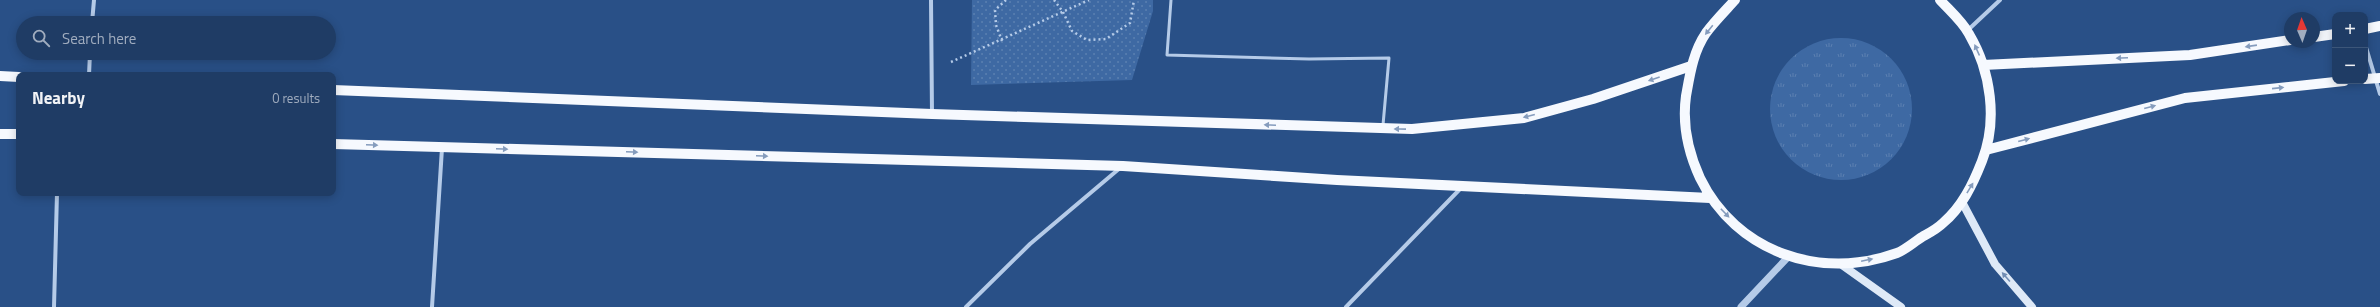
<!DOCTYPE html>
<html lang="en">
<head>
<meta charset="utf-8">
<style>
	:root { --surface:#1f3c65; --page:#2c476e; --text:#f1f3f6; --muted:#a1adbf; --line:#3c5679 }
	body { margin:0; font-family:"Titillium Web",sans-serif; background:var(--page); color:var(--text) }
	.controls { position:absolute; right:12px; top:12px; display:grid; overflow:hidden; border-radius:8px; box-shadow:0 2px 10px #0003 }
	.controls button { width:36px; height:36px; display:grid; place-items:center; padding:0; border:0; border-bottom:1px solid var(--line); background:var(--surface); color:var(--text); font:20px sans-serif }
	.compass { position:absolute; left:2284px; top:12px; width:36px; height:36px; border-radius:50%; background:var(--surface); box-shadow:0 2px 10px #0003; rotate:358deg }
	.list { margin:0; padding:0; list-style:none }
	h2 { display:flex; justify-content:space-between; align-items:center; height:52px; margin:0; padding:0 16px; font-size:17px }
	h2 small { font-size:13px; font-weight:400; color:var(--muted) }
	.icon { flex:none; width:22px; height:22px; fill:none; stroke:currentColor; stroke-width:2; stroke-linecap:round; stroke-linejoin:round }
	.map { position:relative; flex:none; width:2380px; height:307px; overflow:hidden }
	.search { position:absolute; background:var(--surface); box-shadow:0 2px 10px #0003; left:16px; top:16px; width:320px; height:44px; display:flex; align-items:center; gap:10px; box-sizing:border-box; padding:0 14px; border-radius:22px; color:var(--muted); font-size:15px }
	.panel { position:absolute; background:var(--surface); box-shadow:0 2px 10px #0003; left:16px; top:72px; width:320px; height:124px; border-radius:8px }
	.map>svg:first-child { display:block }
</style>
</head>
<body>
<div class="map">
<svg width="2380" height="307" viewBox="0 0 2380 307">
	<defs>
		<pattern id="grass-tufts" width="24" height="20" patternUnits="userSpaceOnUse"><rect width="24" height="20" fill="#3e69a3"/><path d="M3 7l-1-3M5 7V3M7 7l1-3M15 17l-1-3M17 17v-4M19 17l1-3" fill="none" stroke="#5b80b1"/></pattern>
		<pattern id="park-dots" width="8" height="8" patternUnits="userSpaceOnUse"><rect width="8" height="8" fill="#3e69a3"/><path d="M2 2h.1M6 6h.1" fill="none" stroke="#5b80b1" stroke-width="1.8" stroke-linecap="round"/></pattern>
	</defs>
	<rect width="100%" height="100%" fill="#295087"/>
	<!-- grass -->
	<path fill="url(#grass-tufts)" d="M1770 109a71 71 0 1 1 142 0a71 71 0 1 1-142 0Z"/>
	<!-- park -->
	<path fill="url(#park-dots)" d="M972,0H1153V11L1132,80L971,85Z"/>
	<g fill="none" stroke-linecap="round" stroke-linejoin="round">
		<!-- path -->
		<path stroke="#b5cbe8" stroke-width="2.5" stroke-dasharray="2 3" stroke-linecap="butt" d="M1054,0L1063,12L1072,31L1087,40L1106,39L1130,23L1134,0
			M1002,41L996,25L995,10L1006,0
			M951,62L1089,0"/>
		<!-- service -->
		<path stroke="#b5cbe8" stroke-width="3" d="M1171,0L1167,55L1309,59L1389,58L1383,125"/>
		<!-- minor -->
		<path stroke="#b5cbe8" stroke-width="4" d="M931,0L932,114
			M92,23L94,0
			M1968,30L2000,0
			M2365,44L2380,94
			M89,75L90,53
			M54,307L57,193
			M432,307L442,148
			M966,307L1030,244L1120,168
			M1346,307L1461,188"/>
		<!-- tertiary -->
		<path stroke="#b5cbe8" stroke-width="7" d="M1741,307L1788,257"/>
		<!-- secondary -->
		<path stroke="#dee9f7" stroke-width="8" d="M1962,202L1995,264L2032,307
			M1842,265L1901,307"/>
		<!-- primary -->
		<path stroke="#f6f9fe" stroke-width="10" d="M1735,0C1725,11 1714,22 1706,33C1693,52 1690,74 1686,96C1682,125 1688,152 1700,178C1736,252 1820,281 1897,253C1905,250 1914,242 1922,237C1929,233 1937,229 1943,223C1962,207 1973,184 1982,161C1998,121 1991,71 1969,34C1962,21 1950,11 1940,0
			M2365,29L2380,26
			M2314,37L2335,34
			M1983,65L2190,55L2290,40
			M0,76L19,77
			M2365,79L2380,78
			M333,90L932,114L1412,129L1524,118L1593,99L1691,66
			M0,134H19
			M333,144L1123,166L1337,180L1710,198
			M1986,150L2185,98L2344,81"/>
	</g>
	<!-- one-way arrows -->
	<defs><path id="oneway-solid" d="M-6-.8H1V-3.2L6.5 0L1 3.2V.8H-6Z"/></defs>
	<g fill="#859cbd">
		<use href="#oneway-solid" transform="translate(1709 30) rotate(129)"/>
		<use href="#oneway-solid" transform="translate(2251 46) rotate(172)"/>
		<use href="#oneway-solid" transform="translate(1977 50) rotate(-114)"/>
		<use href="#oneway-solid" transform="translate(2122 58) rotate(177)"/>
		<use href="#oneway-solid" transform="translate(1654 79) rotate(161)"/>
		<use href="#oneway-solid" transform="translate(2278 88) rotate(-6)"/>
		<use href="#oneway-solid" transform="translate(2150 107) rotate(-15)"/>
		<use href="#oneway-solid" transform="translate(1529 116) rotate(166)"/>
		<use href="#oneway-solid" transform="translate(1270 125) rotate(-178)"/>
		<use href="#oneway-solid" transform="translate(1400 129) rotate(-179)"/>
		<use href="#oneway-solid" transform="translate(2024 140) rotate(-15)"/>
		<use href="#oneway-solid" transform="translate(372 145) rotate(2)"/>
		<use href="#oneway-solid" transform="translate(502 149) rotate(2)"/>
		<use href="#oneway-solid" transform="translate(632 152) rotate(2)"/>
		<use href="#oneway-solid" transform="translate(762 156) rotate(2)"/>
		<use href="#oneway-solid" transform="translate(1970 188) rotate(-59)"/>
		<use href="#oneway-solid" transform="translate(1725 213) rotate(46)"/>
		<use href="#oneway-solid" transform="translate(1867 260) rotate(-12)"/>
	</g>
	<use fill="#718db4" href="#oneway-solid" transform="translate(2006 277) rotate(-131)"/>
</svg>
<div class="controls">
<button>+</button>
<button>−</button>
</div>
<svg class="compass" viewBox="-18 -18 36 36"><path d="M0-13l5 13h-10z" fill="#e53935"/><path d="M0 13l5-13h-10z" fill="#a1adbf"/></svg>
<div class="search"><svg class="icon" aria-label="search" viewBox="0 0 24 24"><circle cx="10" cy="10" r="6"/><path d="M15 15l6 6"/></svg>Search here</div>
<section class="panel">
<h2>Nearby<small>0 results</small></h2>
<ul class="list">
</ul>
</section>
</div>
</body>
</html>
